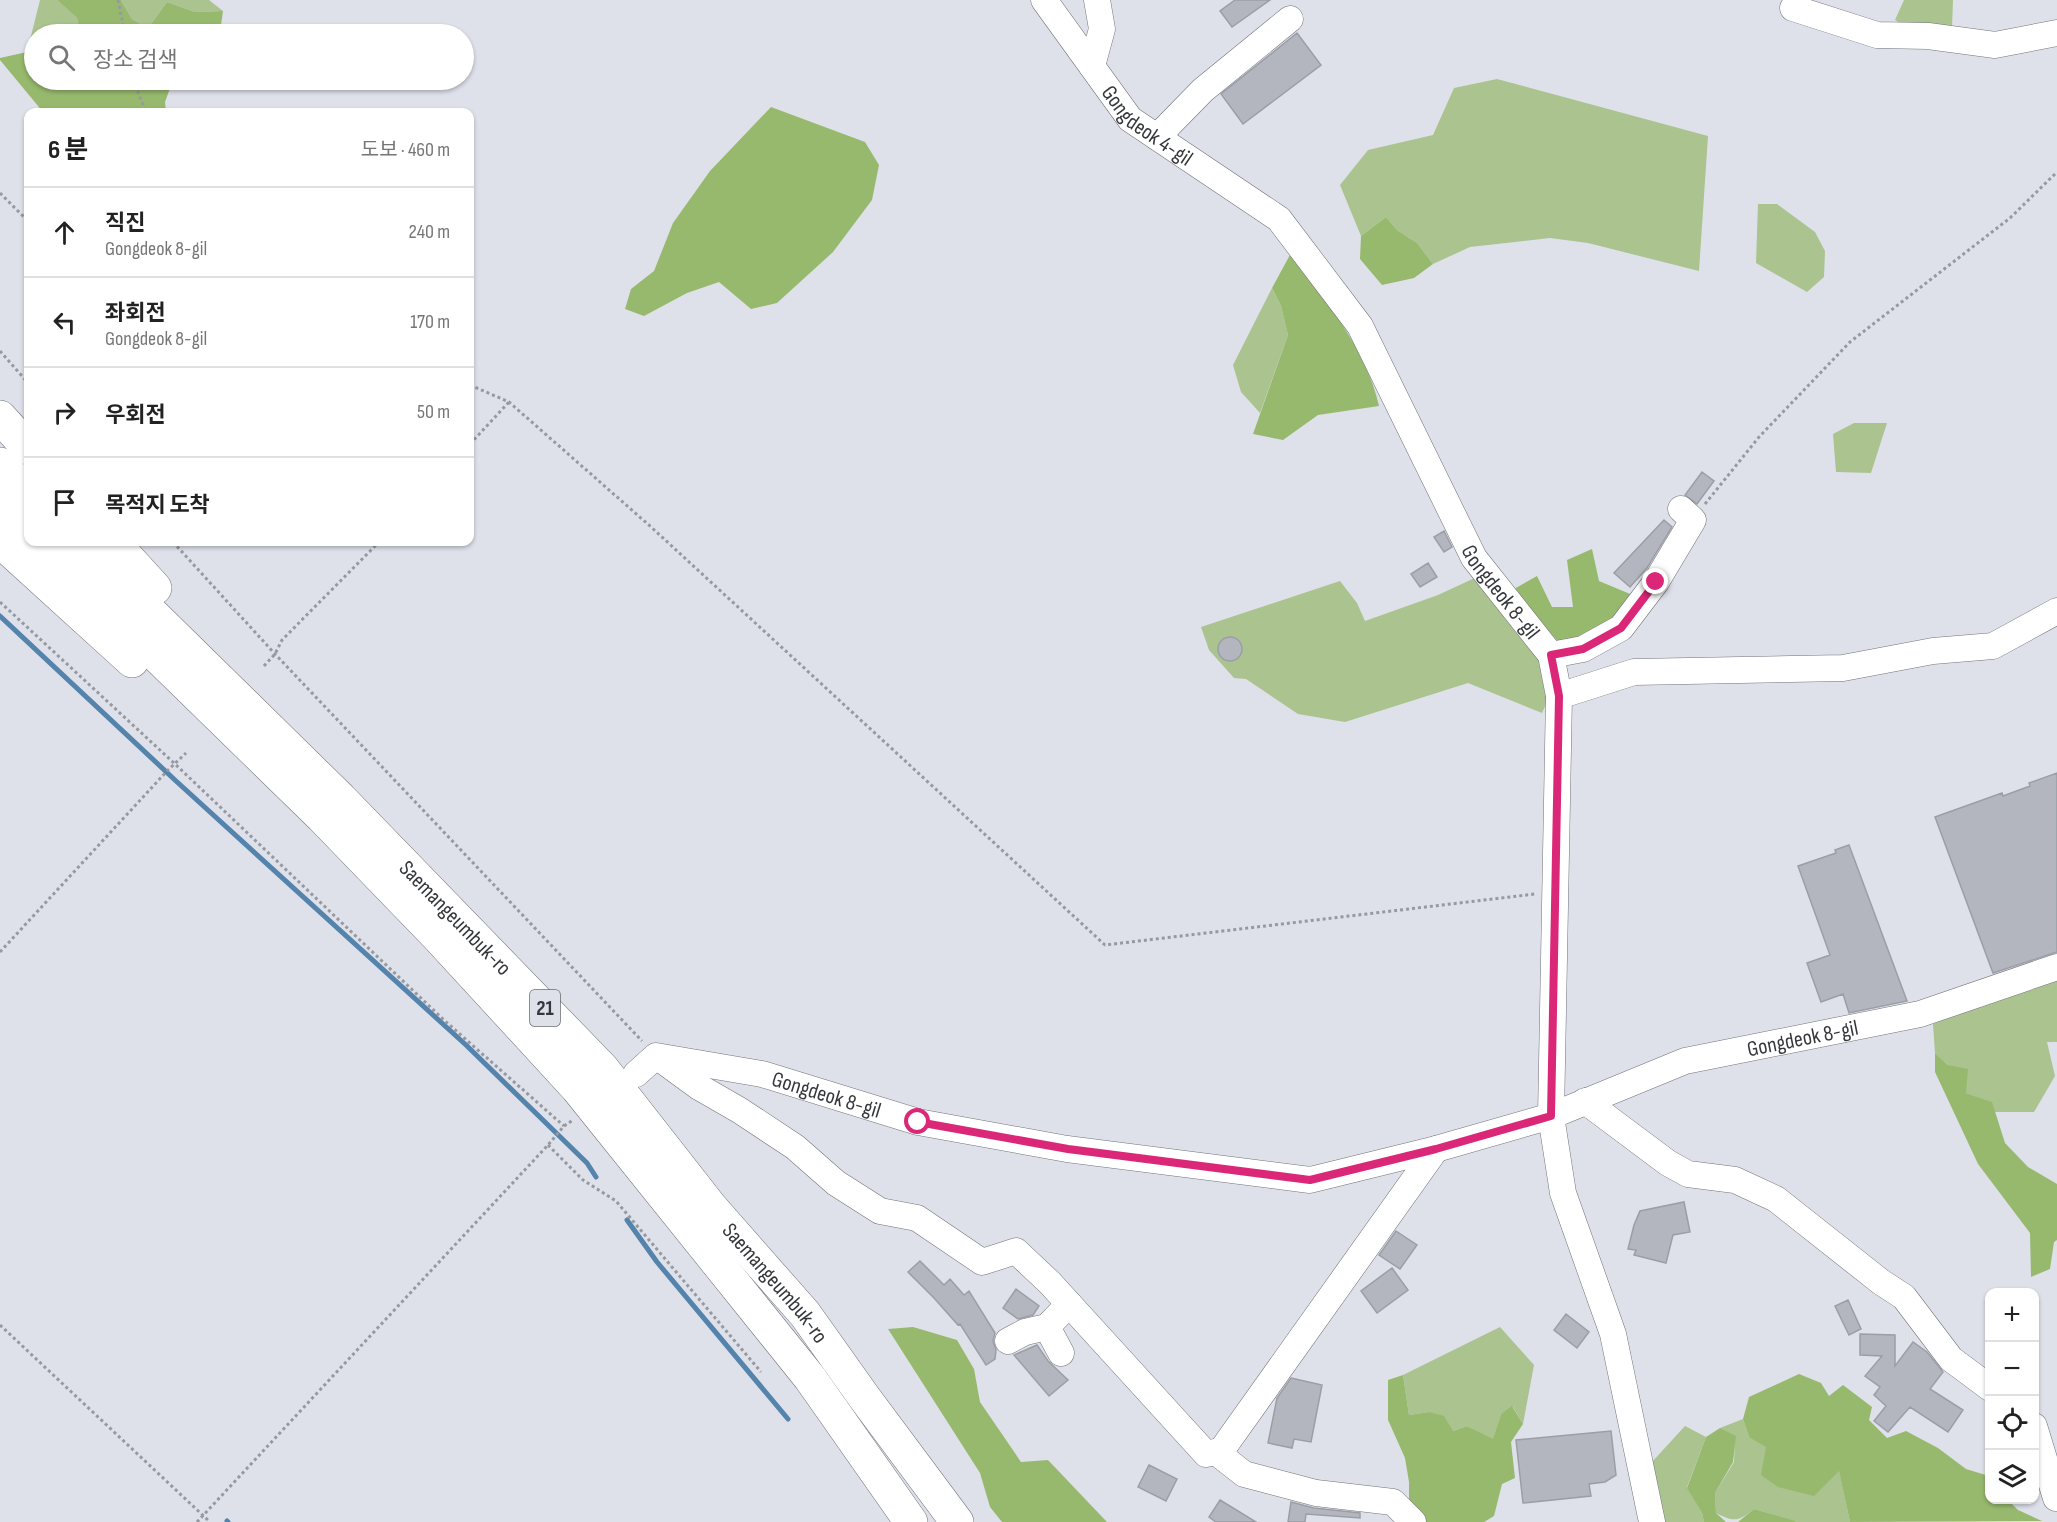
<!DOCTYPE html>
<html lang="ko">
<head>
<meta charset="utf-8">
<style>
	:root { --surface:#fff; --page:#f2f2f2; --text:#222; --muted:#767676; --line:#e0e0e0 }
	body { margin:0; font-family:"Sofia Sans Condensed","Noto Sans KR",sans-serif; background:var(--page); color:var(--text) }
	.controls { position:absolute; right:18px; bottom:18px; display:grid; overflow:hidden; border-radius:12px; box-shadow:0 2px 4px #0004 }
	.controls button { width:54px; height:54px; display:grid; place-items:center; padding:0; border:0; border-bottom:2px solid var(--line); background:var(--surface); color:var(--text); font:30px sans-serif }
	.stop { position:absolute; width:18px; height:18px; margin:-14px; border:4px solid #db2777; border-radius:50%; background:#fff }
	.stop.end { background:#db2777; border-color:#fff; box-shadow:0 2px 6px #0008 }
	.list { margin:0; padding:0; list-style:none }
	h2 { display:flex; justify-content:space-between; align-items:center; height:78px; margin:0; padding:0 24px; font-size:26px }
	h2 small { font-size:20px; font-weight:400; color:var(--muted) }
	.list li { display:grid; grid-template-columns:39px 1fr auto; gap:18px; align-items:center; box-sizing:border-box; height:90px; padding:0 24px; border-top:2px solid var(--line) }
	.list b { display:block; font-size:22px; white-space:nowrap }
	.list p { margin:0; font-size:20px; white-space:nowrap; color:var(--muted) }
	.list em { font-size:20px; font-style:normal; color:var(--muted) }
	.icon { flex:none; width:33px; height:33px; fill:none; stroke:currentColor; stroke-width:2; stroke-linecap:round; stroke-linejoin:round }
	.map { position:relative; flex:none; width:2057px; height:1522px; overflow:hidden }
	.search { position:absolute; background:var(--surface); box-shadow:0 2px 4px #0004; left:24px; top:24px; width:450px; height:66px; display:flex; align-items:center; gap:15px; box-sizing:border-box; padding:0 21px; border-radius:33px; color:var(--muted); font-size:22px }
	.panel { position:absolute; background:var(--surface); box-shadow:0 2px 4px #0004; left:24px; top:108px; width:450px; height:438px; border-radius:12px }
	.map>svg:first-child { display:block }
</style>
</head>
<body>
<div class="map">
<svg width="2057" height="1522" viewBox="0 0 2057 1522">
	<rect width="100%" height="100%" fill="#dee1ea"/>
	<!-- green -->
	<path fill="#abc38f" d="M40,0H57L77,18L80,34H34V60L27,52Z
		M121,0H209L223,11L195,12L167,2L148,28L132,19Z
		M1904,0H1953L1952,28L1905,26L1895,20Z
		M1497,79L1708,136L1699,271L1588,243L1550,238L1470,247L1433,264L1417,243L1397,230L1386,217L1361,236L1340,185L1368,150L1433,135L1454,88Z
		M1758,204H1777L1815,232L1825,251L1824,277L1807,292L1756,263Z
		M1272,288L1281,306L1288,335L1260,413L1241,392L1233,365Z
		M1854,423H1887L1871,473L1836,472L1833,434Z
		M1479,576L1540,657L1552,691L1542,713L1468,683L1345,722L1298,714L1246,679L1234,678L1209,650L1201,627L1340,581L1357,603L1365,621L1438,595Z
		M2057,974V1042H2047L2055,1076L2034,1112H1995L1991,1102L1966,1093L1948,1065L1935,1053L1933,1024Z
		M1500,1327L1534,1365L1523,1424L1513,1407L1501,1414L1493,1440L1467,1426L1453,1431L1429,1412L1409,1415L1403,1375Z
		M1743,1419L1749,1437L1839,1470L1850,1522H1797L1754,1509C1738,1522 1734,1522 1716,1513L1715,1493L1734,1462L1735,1437L1720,1428Z
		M1685,1426L1706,1437L1687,1487L1702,1513L1704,1522H1660L1651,1463Z"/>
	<!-- forest -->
	<path fill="#97b96d" d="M57,0H121L132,19L148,28L167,2L195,12L223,11L221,25L206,34H80L77,18Z
		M27,52L34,60V80H54L60,86L63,80H173L165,102L166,112H43L0,60V58Z
		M771,107L865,142L879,165L872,200L833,252L777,303L751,309L719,282L687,293L644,316L625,309L631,289L654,271L673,223L710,171Z
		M1386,217L1397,230L1417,243L1433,264L1414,278L1382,285L1360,259L1361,236Z
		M1291,253C1325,302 1366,347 1379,406L1318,415L1283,440L1253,434L1288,335L1281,306L1272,288Z
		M1592,549L1599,581L1635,596L1612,624L1583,639L1560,644L1514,589L1537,576L1552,607H1573L1567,560Z
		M1935,1053L1948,1065L1968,1069L1966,1093L1992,1102L2005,1143L2028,1167L2057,1184V1240L2054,1242L2050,1269L2031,1277L2030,1233L1978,1164L1935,1072Z
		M913,1327L957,1340L974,1369L980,1402L1021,1462L1048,1460L1107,1522H1002L990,1507L980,1473L888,1329Z
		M1799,1374L1821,1383L1829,1396L1843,1385L1872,1407L1869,1420L1887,1438L1906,1431L1938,1448L1966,1469L1989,1476L1990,1500H2008L2018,1510L2042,1521L1850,1522L1839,1471L1814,1496L1778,1487L1761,1475L1766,1447L1749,1437L1743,1419L1749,1397Z
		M1403,1375L1409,1415L1429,1412L1444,1416L1453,1431L1467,1426L1493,1439L1501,1414L1512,1406L1523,1424L1511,1442L1515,1478L1502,1484L1494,1516L1484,1522H1409V1482L1405,1458L1388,1420V1380Z
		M1720,1428L1736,1436L1733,1462L1715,1493L1716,1513L1726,1522H1704L1702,1513L1687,1488L1706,1437Z
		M1754,1509L1792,1520L1797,1522H1738Z"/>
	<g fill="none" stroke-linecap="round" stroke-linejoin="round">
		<!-- stream -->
		<path stroke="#5483ac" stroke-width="5" d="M0,616L176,781L466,1045L587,1163L596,1177
			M627,1220L657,1262L788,1419
			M227,1521L228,1522"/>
	</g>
	<!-- building -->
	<path fill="#b3b6bf" stroke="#9b9ea6" stroke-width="1.5" d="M1235,0H1270L1232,27L1220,11Z
		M1297,33L1321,65L1243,124L1221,94Z
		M1702,472L1714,481L1697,504L1685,495Z
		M1664,520L1672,527L1647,568L1630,587L1614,573Z
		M1444,531L1452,547L1444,552L1434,537Z
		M1428,563L1437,577L1420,587L1411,574Z
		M1218 649a12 12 0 1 1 24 0a12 12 0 1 1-24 0Z
		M2057,773V952L1993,973L1935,817L2002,793L2003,796L2030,786L2029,783Z
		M1849,845L1907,1001L1849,1013L1843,994L1821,1002L1807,963L1830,955L1798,866L1836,853L1835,850Z
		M1684,1202L1690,1232L1673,1235L1666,1263L1634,1255L1636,1250L1628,1249L1634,1225L1640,1211Z
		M1396,1231L1417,1245L1400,1269L1379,1255Z
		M920,1261L944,1285L950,1279L964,1295L969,1291L995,1333L993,1341L996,1350L995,1359L986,1365L960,1324L958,1325L934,1298L908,1272Z
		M1392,1268L1408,1290L1377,1313L1361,1291Z
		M1016,1289L1039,1306L1033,1315L1018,1319L1003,1308Z
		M1848,1300L1861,1329L1849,1335L1835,1306Z
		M1566,1314L1589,1332L1577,1348L1554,1330Z
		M1860,1334L1895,1335V1366L1913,1342L1927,1352L1943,1372L1930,1389L1963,1410L1948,1432L1910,1407L1888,1432L1874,1421L1886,1406L1874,1395L1880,1387L1865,1376L1882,1356L1860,1355Z
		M1037,1345L1048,1361L1068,1380L1049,1396L1014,1355Z
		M1291,1378L1322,1385L1311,1442L1294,1439L1292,1448L1268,1443L1277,1398Z
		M1611,1431L1616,1475L1605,1482L1589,1484L1591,1496L1523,1503L1516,1440Z
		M1149,1465L1177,1479L1166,1501L1138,1487Z
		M1220,1500L1256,1522H1216L1209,1517Z
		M1291,1502L1314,1508L1360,1513V1518L1306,1514L1305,1522H1288Z"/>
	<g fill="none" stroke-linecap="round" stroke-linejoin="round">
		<defs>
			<g id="minor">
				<path id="s1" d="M1044,0L1130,119L1279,219L1360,326L1474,558L1551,655L1559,696L1551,1116L1563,1193L1613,1334L1652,1522"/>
				<path d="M1793,8L1877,35L1928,36L1995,45L2057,33"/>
				<path d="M1092,66L1102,29L1097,0"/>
				<path d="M1157,137L1203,90L1290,19"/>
				<path d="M1551,655L1583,649L1621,628L1656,582L1693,520L1681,509"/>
				<path d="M1559,696L1634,672L1843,668L1933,651L1993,646L2057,611"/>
				<path d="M662,1060L699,1087L739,1110L795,1147L836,1183L880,1211L917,1218L982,1262L1016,1251L1050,1283L1206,1454L1221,1451L1436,1149"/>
				<path id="s2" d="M636,1074L656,1056L762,1074L918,1122L1067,1149L1310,1180L1436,1149L1551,1116L1685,1061L1920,1014L2057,967"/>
				<path d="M1585,1101L1668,1163L1688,1174L1735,1180L1776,1199L1881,1282L1904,1297L1951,1359L1990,1388"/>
				<path d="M1008,1341L1025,1332L1047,1327"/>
				<path d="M1061,1353L1047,1327L1069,1304"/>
				<path d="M2034,1426L2056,1498"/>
				<path d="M1216,1452L1244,1474L1316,1493L1393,1502L1413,1522"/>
			</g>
			<g id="highway">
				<path d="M0,417L28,448"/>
				<path d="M0,464L28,492"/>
				<path d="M0,502L28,530"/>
				<path d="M0,541L132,661"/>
				<path d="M40,542L322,817L440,939L577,1088L810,1378L911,1522"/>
				<path id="s3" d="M79,542L341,799L602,1068L710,1206L805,1314L864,1397L957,1522"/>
				<path d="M113,542L155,588"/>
			</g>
		</defs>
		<!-- minor casing -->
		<use href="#minor" stroke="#71737b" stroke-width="27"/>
		<!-- highway casing -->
		<use href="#highway" stroke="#71737b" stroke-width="34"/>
		<!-- path -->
		<path stroke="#96999f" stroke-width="3" stroke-dasharray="3 3" stroke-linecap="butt" d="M118,0L125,34
			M133,80L146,112
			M0,193L28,221
			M0,351L28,383
			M470,385L509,402L650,526L1105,945L1535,894
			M470,444L509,402
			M1705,504L1759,437L1850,342L2010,218L2057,172
			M173,542L275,654L642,1041
			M0,602L175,764L445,1021L564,1126
			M264,666L275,654L282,640L379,542
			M0,952L168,770L186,753
			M548,1145L583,1180L616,1201L761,1372
			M0,1325L210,1522
			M197,1522L548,1145L564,1126L573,1120"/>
		<!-- minor -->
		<use href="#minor" stroke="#fff" stroke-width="26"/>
		<!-- highway -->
		<use href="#highway" stroke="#fff" stroke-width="33"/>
	</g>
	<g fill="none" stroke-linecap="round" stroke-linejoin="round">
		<!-- route -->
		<path stroke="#db2777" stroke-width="8" d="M918,1122L1068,1149L1310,1180L1436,1149L1551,1116L1559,696L1551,655L1583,649L1621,628L1656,582"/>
	</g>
	<g text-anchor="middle" stroke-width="6" stroke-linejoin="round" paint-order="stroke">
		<!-- shield labels -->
		<rect fill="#dee1ea" stroke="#686a6f" stroke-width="1.5" x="530" y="990" width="30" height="36" rx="4.5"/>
		<g font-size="21" font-weight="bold" fill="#35373a">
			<text x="545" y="1015">21</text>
		</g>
		<!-- street labels -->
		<g font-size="22" fill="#35373a" stroke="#dee1ea">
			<text dy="8" stroke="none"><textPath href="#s1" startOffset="164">Gongdeok 4-gil</textPath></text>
			<text dy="8" stroke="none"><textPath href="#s1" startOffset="762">Gongdeok 8-gil</textPath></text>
			<text dy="8" stroke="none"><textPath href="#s3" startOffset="532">Saemangeumbuk-ro</textPath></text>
			<text dy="8" stroke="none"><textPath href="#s2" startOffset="1208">Gongdeok 8-gil</textPath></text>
			<text dy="8" stroke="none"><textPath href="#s2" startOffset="202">Gongdeok 8-gil</textPath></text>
			<text dy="8" stroke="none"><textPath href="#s3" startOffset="1018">Saemangeumbuk-ro</textPath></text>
		</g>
	</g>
</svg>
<div class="controls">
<button>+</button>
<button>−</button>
<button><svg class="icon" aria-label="locate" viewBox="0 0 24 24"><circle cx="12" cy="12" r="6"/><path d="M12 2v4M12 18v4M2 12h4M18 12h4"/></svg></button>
<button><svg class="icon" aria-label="layers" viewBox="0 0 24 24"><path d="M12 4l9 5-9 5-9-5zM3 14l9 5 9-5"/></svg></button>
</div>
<div class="stop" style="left:918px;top:1122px"></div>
<div class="stop end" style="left:1656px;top:582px"></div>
<div class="search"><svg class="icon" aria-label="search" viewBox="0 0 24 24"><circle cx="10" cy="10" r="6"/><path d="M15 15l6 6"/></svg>장소 검색</div>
<section class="panel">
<h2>6 분<small>도보 · 460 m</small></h2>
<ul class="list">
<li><svg class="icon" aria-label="ahead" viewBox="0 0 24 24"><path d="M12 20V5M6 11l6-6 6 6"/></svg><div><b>직진</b><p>Gongdeok 8-gil</p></div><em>240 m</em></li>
<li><svg class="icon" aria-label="left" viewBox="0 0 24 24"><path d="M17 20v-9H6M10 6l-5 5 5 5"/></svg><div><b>좌회전</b><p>Gongdeok 8-gil</p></div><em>170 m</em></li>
<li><svg class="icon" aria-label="right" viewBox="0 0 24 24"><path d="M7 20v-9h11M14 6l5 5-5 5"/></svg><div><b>우회전</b></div><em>50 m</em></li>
<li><svg class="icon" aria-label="arrive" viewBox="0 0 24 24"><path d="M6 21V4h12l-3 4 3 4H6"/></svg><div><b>목적지 도착</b></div></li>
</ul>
</section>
</div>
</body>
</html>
